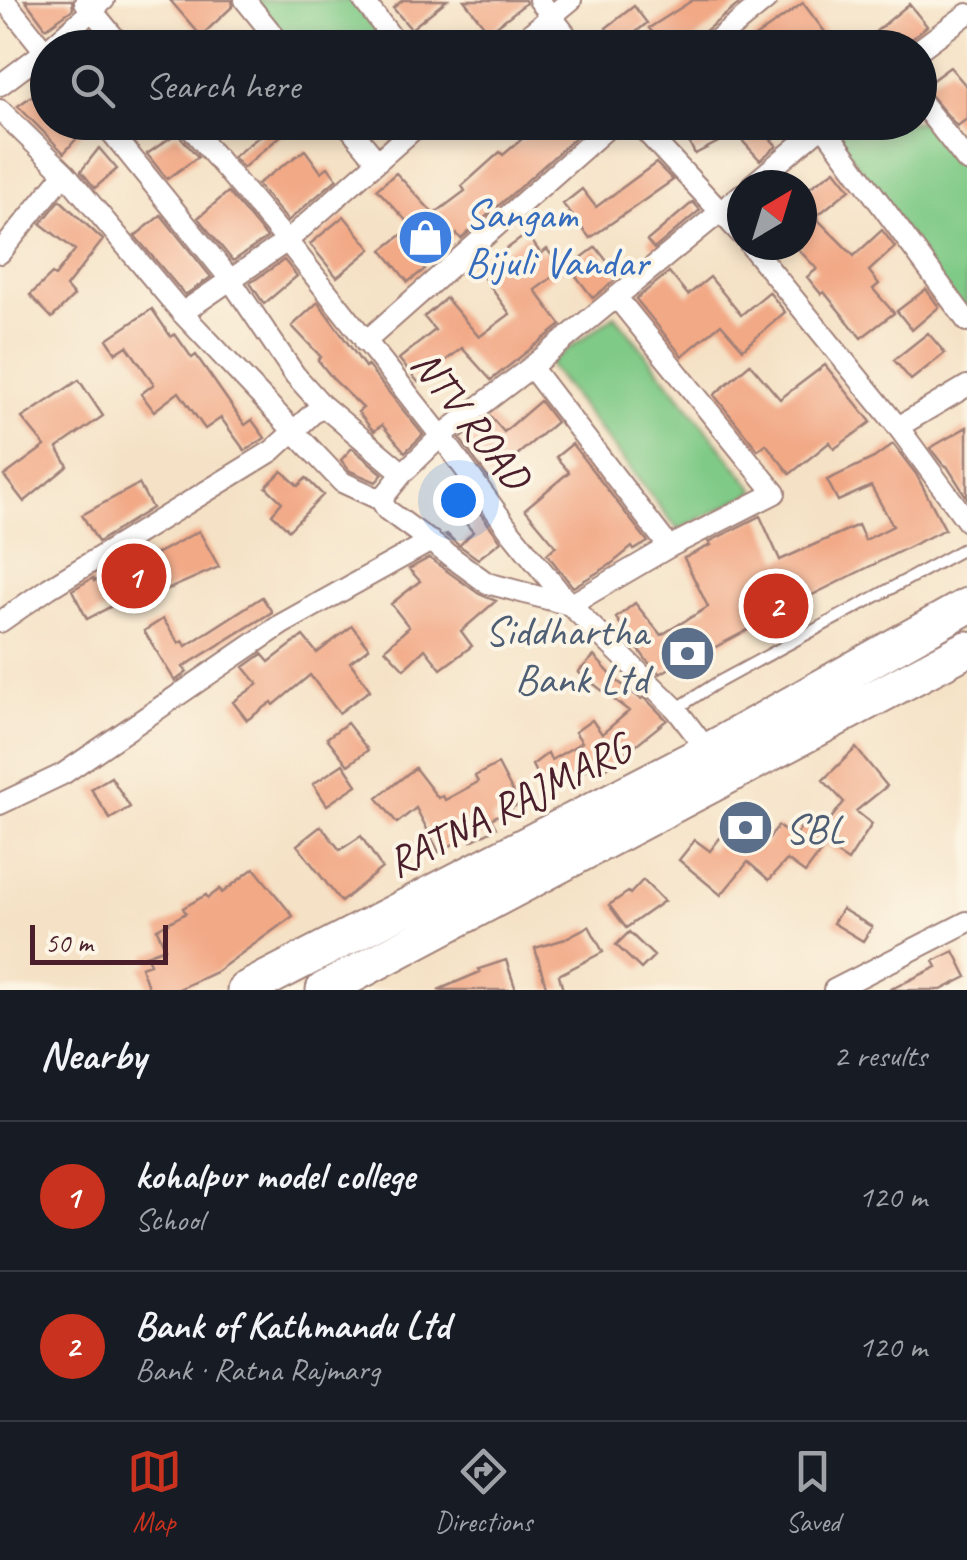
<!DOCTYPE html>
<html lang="en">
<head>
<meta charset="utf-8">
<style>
	:root { --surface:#171b24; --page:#242831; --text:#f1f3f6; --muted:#9ea1a6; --line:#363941; --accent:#c8321e }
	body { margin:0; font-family:Caveat,sans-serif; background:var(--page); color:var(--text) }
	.compass { position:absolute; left:727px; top:170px; width:90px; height:90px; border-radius:50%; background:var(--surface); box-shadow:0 5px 15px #0003; rotate:38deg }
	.scale { position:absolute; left:30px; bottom:25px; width:138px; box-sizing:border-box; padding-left:10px; border:5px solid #4a1f2b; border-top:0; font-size:28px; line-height:35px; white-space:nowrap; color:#4a1f2b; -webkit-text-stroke:8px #fcf5e5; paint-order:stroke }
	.you { position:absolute; left:458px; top:500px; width:35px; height:35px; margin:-25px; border:8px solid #fff; border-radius:50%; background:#1a73e8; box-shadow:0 0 0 15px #1a73e833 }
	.badge { display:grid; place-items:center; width:65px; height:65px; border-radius:50%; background:var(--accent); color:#fff; font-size:32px; font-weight:700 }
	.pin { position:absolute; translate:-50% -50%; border:5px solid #fff; box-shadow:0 2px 10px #0006 }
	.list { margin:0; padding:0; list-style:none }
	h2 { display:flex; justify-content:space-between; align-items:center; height:130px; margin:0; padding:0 40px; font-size:42px }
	h2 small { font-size:32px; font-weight:400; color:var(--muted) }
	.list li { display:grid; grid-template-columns:65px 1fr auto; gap:30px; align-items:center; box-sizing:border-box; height:150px; padding:0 40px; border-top:2px solid var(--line) }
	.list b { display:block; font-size:38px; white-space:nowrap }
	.list p { margin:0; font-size:32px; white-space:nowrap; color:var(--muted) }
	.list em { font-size:32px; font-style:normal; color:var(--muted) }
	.icon { flex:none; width:55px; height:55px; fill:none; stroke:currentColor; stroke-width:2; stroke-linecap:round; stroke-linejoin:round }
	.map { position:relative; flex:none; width:967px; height:990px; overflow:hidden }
	.search { position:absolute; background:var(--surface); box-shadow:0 5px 15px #0003; left:30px; right:30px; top:30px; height:110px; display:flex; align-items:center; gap:25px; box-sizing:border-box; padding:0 35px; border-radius:55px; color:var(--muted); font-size:38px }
	.sheet { height:430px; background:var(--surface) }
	nav { display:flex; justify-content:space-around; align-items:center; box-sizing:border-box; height:140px; border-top:2px solid var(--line); background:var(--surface); font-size:28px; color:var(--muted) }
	nav a { display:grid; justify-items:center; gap:5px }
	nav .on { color:var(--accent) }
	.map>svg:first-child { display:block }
</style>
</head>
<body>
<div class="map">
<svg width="967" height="990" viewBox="0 0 967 990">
	<rect width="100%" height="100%" fill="#fcf5e5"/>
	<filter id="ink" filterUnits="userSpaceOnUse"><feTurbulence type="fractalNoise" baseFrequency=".01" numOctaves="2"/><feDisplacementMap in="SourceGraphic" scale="20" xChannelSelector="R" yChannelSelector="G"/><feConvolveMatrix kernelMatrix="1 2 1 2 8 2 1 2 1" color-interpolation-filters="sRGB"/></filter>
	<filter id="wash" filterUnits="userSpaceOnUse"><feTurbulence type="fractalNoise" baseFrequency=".0048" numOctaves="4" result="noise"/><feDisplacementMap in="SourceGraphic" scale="40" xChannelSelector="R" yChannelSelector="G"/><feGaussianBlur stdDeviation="2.25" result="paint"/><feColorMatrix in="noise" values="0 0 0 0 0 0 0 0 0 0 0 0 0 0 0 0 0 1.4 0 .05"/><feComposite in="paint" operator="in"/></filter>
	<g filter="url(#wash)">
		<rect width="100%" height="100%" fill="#f5e2c6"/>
		<!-- green -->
		<path fill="#80ca87" stroke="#657459" stroke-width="2.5" d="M247,0H358L395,47H287Z
			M920,101L967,161V321L827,122H920Z
			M615,315L756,491L678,530L548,364Z"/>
		<g id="blocks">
			<!-- building -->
			<path fill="#f2a986" d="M25,0H72L73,9L46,28Z
				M170,0H232L233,6L201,36Z
				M403,0H447L411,29L393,8Z
				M464,0H525L526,3L489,32Z
				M693,0H744L684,48H664L649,28Z
				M803,3L837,48H759L752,39Z
				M909,4L927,26L911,39L907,48H856Z
				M634,6L647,23L620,45L606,28Z
				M950,67L967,87V119L957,126L923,87Z
				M48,84V122H76L83,131L64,153L18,106Z
				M257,122H297L243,168L233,157L265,132Z
				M542,122H564L576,137L461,239L457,234L421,264L425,269L408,282L382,250L412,227L377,189L396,173L434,214L465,191L462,186L500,152L503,155Z
				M679,122H715L724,139L695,154Z
				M755,123L777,146L760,160L739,137Z
				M177,133L198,157L167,179L147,154Z
				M99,148L117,169L95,188L81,171Z
				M305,150L321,172L328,167L337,179L288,221L257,184Z
				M656,163L673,180L590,238L563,204L582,189L596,207Z
				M835,170L850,189L818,215L819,221L854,256L882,230L895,247L869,271L879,284L873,289L894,313L861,338L824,292L821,294L807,277L817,269L798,249L802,246V193Z
				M228,192L267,238L233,261L198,218Z
				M60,200L103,240L66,287L74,296L52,318L30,295L52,274L55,276L75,250L41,224Z
				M693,202L700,210L654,249L647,241Z
				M161,215L211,277L185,295L135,236Z
				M344,216L371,249L337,277L310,244Z
				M527,234L541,254L547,249L562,270L535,290L561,325L491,380L462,348L418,382L399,359L435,330L424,317L446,298L479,337L510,314L478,270Z
				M596,247L619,277L593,298L569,267Z
				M284,260L297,276L264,304L250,283Z
				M669,272L688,295L710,277L741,315L769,292L785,312L743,349L721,324L682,356L636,299Z
				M926,289L939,307L912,330L897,311Z
				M318,302L365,367L367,365L423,435L405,452L382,425L374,431L370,427L358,412L363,408L333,379L318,360L321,357L292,326Z
				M152,309L171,337L175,334L192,358L196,355L245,425L252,420L265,438L245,451L221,418L205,429L179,392L154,411L141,394L154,384L127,346L116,353L107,339Z
				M928,333L945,353L911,380L894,360Z
				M750,364L780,399L825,365L871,422L834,449L830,442L790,474L766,444L758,450L714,395Z
				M79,380L103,416L57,448L68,466L24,502L4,476L45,446L22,418Z
				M540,401L556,422L489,479L460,439L490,416L504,432Z
				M967,427V498L947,466H944L930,448Z
				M572,444L648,542L634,550L632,547L610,565L573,587L547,554L556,546L525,509L569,472L556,457Z
				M893,444L916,474L945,529L760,621L761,623L685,663L683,660L660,674L647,661L616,618L635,603L661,635L708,607L684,558L711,545L709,542L760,516L780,560L858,525L865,540L893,526L871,486L838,501L827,480L874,458Z
				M352,448L383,474L376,482L350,471L341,460Z
				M282,471L298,486L306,478L323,495L289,530L272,514L282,502L266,487Z
				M139,484L152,508L98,542L82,515Z
				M471,501L501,541L478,559L445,535L447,534L459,546L473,532L457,513Z
				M199,531L219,567L135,604L131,596L87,619L72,590L93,578L94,581L119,570L116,563L139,553L143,561Z
				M429,558L479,594L496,601L461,631L472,646L441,669L425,649L404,669L385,649L409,627L391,604L420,581L409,569Z
				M262,597L272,612L183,667L187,672L175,681L144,631L163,619L179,643L183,641L186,646Z
				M352,626L369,648L350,662L370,690L339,713L310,675L274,705L272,702L247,720L233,702L258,684L244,667L262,654L269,662L303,636L317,653Z
				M594,656L616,680L641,699L644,697L667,720L603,771L598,763L546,793L532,765L548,753L551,760L582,742L575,732L592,720L602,734L629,711L578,672Z
				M347,723L368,750L348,765L327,738Z
				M856,748L887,786L856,811L872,824L848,861L825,846L805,873L787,860L769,880L748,862L721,895L679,860L695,840L710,851L732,822L763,846L778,826L794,838L808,816L825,826L844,802L823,780Z
				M343,764L357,785L327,805L313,784Z
				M498,764L519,804L491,819L496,828L471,841L468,836L439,852L416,808L397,823L377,798L415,768L438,798L443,796L445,800L478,782L475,776Z
				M111,777L130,807L110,819L91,789Z
				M321,826L340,850L361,836L382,868L341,902L297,845Z
				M254,868L293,916L216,972L177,990H149L141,967L150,964L146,955L165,948L157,929L186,913L183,908L206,895L208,898L220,889L222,893Z
				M643,880L664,901L626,928L609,905L628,892L630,894Z
				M842,909L872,927L863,941L833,923Z
				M589,926L603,952L559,975L563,990H547L535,948L562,940Z
				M629,932L654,956L641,969L616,945Z
				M954,951L967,977L941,990H889L937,967L934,961Z
				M506,960L516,990H438L480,972L479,969Z"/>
		</g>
	</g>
	<g filter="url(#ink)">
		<use href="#blocks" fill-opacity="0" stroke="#a08078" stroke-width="2.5"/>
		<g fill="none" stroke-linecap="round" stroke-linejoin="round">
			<defs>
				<path id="service" d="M676,709L715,684L967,547"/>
				<path id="minor" d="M4,0L48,55
					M245,0L284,48
					M363,0L400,48
					M539,0L576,48
					M85,2L123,48
					M49,48L104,0
					M513,48L571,0
					M707,48L766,0
					M920,49L967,14
					M0,85L48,49
					M920,101L967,161
					M0,110L65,173L182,313L342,482L381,500
					M103,122L230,279L295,375L322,405L403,473L381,500L387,510L487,583L570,605L669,547L775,493L617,298
					M186,122L287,241L441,436L511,532L570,605L676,709L708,751
					M345,122L377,161
					M637,122L742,235
					M823,126L967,321
					M752,185L827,122
					M750,245L898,427L967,521
					M0,253L65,173
					M182,313L287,241L422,122
					M365,342L614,122
					M531,367L669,547
					M898,427L967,386
					M403,473L441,436L531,367L742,194
					M0,622L49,588L272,451L322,405
					M0,804L63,774L282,624L431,541
					M834,990L967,922"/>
				<path id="trunk" d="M245,990L708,751L967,606
					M324,990L967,649"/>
			</defs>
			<!-- service casing -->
			<use href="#service" stroke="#a08078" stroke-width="14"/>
			<!-- minor casing -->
			<use href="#minor" stroke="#a08078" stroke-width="24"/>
			<!-- trunk casing -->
			<use href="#trunk" stroke="#a08078" stroke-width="39"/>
			<!-- service -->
			<use href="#service" stroke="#fff" stroke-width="10"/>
			<!-- minor -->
			<use href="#minor" stroke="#fff" stroke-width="20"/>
			<!-- trunk -->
			<use href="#trunk" stroke="#fff" stroke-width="35"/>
		</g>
	</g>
	<!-- icons -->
	<defs>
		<symbol id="shop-disc" viewBox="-11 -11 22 22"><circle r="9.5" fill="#3f7fe0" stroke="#fcf5e5"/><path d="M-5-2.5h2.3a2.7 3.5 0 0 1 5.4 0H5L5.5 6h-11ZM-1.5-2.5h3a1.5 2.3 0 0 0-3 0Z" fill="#fff"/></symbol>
		<symbol id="bank-disc" viewBox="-11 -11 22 22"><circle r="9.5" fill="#5c6f8a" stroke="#fcf5e5"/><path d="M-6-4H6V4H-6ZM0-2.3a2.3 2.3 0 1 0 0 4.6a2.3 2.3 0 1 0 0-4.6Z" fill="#fff"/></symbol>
	</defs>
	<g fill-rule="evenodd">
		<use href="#shop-disc" x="394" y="206" width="63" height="63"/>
		<use href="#bank-disc" x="656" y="622" width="63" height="63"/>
		<use href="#bank-disc" x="714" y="796" width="63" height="63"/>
	</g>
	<g text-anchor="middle" stroke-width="8" stroke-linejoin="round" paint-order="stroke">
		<!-- shop labels -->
		<g font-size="42" fill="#366cbe" stroke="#fcf5e5" text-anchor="start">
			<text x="465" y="228">Sangam<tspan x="465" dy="48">Bijuli Vandar</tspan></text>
		</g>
		<!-- street labels -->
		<g font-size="42" fill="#4a1f2b" stroke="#fcf5e5">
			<text transform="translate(472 419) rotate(52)" y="15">NTV ROAD</text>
			<text transform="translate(508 804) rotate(-27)" y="15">RATNA RAJMARG</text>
		</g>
		<!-- service labels -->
		<g font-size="42" fill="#4e5e75" stroke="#fcf5e5" text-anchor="end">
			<text x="648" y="645">Siddhartha<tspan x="648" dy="48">Bank Ltd</tspan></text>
			<text x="785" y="843" text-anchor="start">SBL</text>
		</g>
	</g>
</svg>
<svg class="compass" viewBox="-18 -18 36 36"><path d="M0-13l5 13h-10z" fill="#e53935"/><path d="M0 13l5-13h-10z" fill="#9ea1a6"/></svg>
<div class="scale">50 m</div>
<div class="you"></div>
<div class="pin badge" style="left:134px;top:576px">1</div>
<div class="pin badge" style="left:776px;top:606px">2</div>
<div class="search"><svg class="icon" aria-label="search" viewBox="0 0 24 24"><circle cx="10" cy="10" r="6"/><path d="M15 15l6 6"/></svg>Search here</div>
</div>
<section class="sheet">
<h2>Nearby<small>2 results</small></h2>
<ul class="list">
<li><span class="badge">1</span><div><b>kohalpur model college</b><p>School</p></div><em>120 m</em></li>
<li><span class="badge">2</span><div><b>Bank of Kathmandu Ltd</b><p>Bank · Ratna Rajmarg</p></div><em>120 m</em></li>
</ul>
</section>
<nav>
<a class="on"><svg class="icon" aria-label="map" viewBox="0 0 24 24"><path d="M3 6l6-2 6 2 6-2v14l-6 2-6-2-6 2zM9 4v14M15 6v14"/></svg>Map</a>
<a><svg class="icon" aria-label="directions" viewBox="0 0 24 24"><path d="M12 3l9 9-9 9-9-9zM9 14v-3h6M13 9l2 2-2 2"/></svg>Directions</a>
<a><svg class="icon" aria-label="saved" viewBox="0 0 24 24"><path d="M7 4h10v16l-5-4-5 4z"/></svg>Saved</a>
</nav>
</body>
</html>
